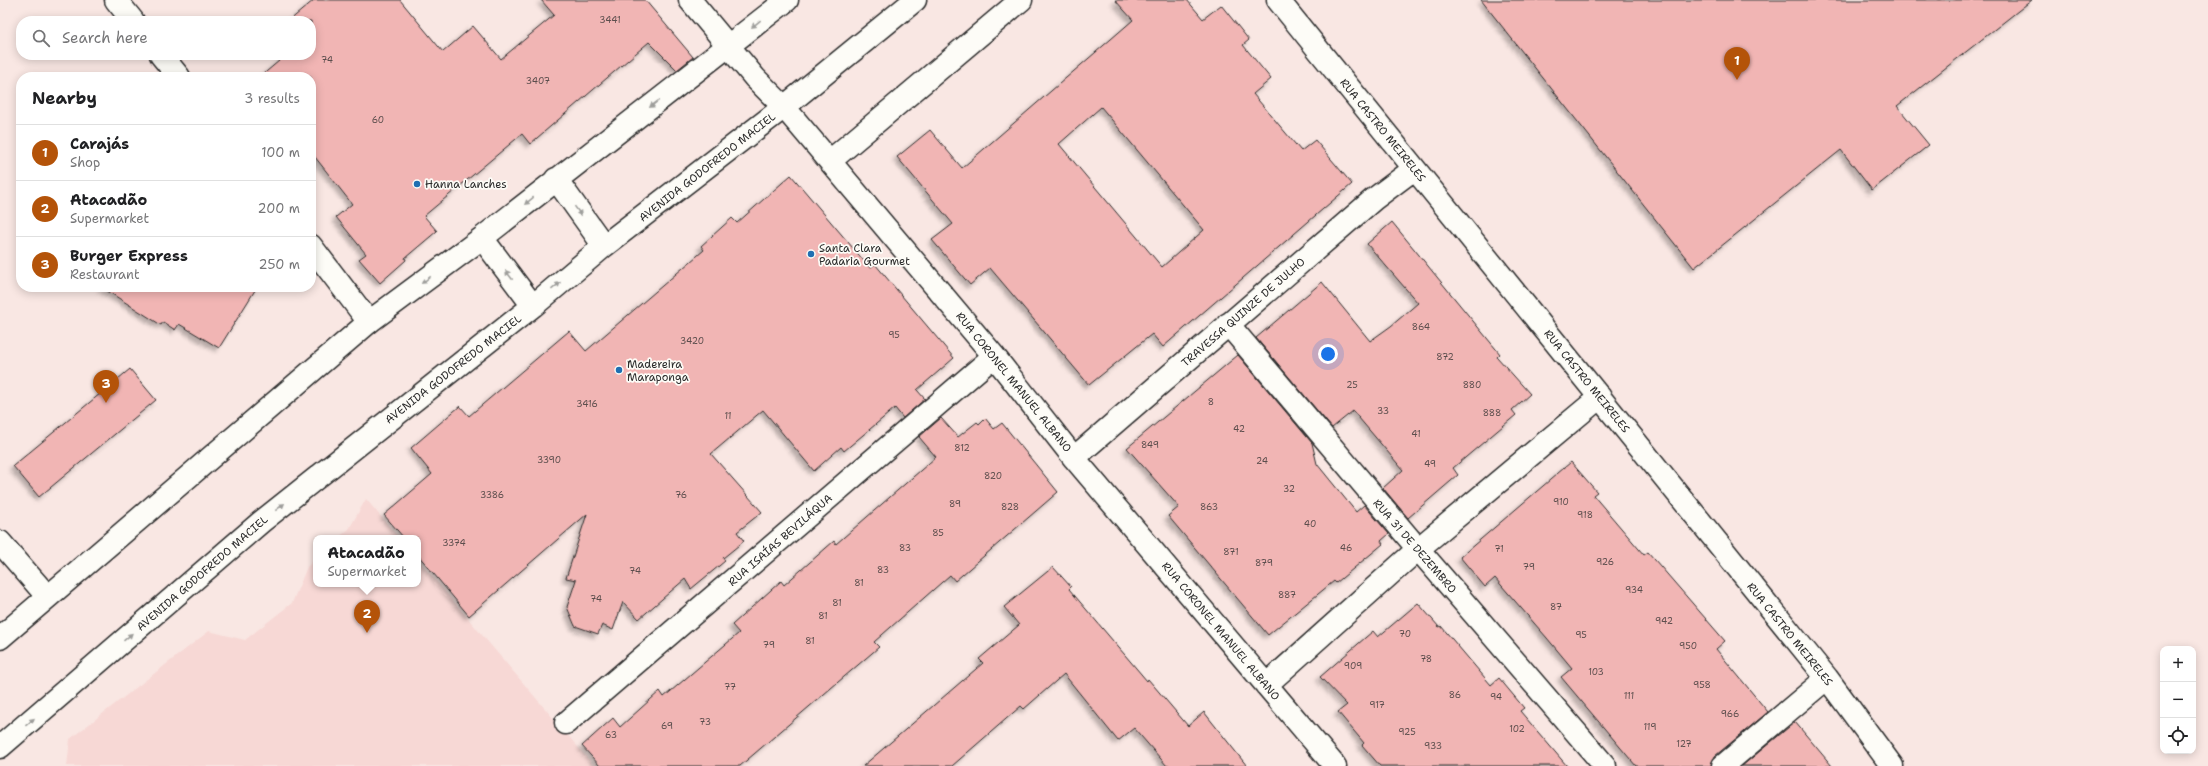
<!DOCTYPE html>
<html lang="en">
<head>
<meta charset="utf-8">
<style>
	:root { --surface:#fff; --page:#f6f6f6; --text:#202124; --muted:#757577; --line:#e0e0e0; --accent:#b45309 }
	body { margin:0; font-family:"Shantell Sans",sans-serif; background:var(--page); color:var(--text) }
	.controls { position:absolute; right:12px; bottom:12px; display:grid; overflow:hidden; border-radius:8px; box-shadow:0 2px 10px #0003 }
	.controls button { width:36px; height:36px; display:grid; place-items:center; padding:0; border:0; border-bottom:1px solid var(--line); background:var(--surface); color:var(--text); font:20px sans-serif }
	.you { position:absolute; left:1328px; top:354px; width:14px; height:14px; margin:-10px; border:3px solid #fff; border-radius:50%; background:#1a73e8; box-shadow:0 0 0 6px #1a73e833 }
	.badge { display:grid; place-items:center; width:26px; height:26px; border-radius:50%; background:var(--accent); color:#fff; font-size:13px; font-weight:700 }
	.pin { position:absolute; translate:-50% -33px; filter:drop-shadow(0 1px 2px #0008) }
	.pin::after { content:''; position:absolute; top:21px; width:14px; height:12px; background:inherit; clip-path:polygon(0 0,100% 0,50% 100%) }
	.popup { position:absolute; left:313px; top:535px; width:108px; height:52px; box-sizing:border-box; display:grid; place-content:center; border-radius:8px; background:var(--surface); filter:drop-shadow(0 1px 3px #0005); font-size:13px; white-space:nowrap; color:var(--muted) }
	.popup b { font-size:15px; color:var(--text) }
	.popup::after { content:''; position:absolute; left:50%; top:100%; margin-left:-8px; border:8px solid transparent; border-top-color:var(--surface) }
	.list { margin:0; padding:0; list-style:none }
	h2 { display:flex; justify-content:space-between; align-items:center; height:52px; margin:0; padding:0 16px; font-size:17px }
	h2 small { font-size:13px; font-weight:400; color:var(--muted) }
	.list li { display:grid; grid-template-columns:26px 1fr auto; gap:12px; align-items:center; box-sizing:border-box; height:56px; padding:0 16px; border-top:1px solid var(--line) }
	.list b { display:block; font-size:15px; white-space:nowrap }
	.list p { margin:0; font-size:13px; white-space:nowrap; color:var(--muted) }
	.list em { font-size:13px; font-style:normal; color:var(--muted) }
	.icon { flex:none; width:22px; height:22px; fill:none; stroke:currentColor; stroke-width:2; stroke-linecap:round; stroke-linejoin:round }
	.map { position:relative; flex:none; width:2208px; height:766px; overflow:hidden }
	.search { position:absolute; background:var(--surface); box-shadow:0 2px 10px #0003; left:16px; top:16px; width:300px; height:44px; display:flex; align-items:center; gap:10px; box-sizing:border-box; padding:0 14px; border-radius:16px; color:var(--muted); font-size:15px }
	.panel { position:absolute; background:var(--surface); box-shadow:0 2px 10px #0003; left:16px; top:72px; width:300px; height:220px; border-radius:16px }
	.map>svg:first-child { display:block }
</style>
</head>
<body>
<div class="map">
<svg width="2208" height="766" viewBox="0 0 2208 766">
	<defs>
		<filter id="shadow"><feDropShadow dx="-3.5" dy="3.5" stdDeviation="2" flood-color="#0004"/></filter>
	</defs>
	<rect width="100%" height="100%" fill="#f9e7e3"/>
	<filter id="ink" filterUnits="userSpaceOnUse"><feTurbulence type="fractalNoise" baseFrequency=".025" numOctaves="2"/><feDisplacementMap in="SourceGraphic" scale="8" xChannelSelector="R" yChannelSelector="G"/><feConvolveMatrix kernelMatrix="1 2 1 2 8 2 1 2 1" color-interpolation-filters="sRGB"/></filter>
	<g filter="url(#ink)">
		<!-- built -->
		<path fill="#f7d8d5" d="M366,499L399,538H338L349,529Z
			M316,558V584H418V560L594,766H67L70,739L209,631L245,640L292,603L307,567Z"/>
		<!-- building -->
		<path fill="#f1b5b4" stroke="#2b2b2b" fill-rule="evenodd" filter="url(#shadow)" d="M314,0H400L443,52L473,26L501,59L554,15L541,0H645L693,57L677,70L649,42L530,144L522,134L424,216L437,231L405,258L406,260L380,283L359,259L366,254L336,217L352,204L311,152V77H260L286,55H311V21H289Z
			M1115,0H1187L1203,19L1221,5L1249,40L1243,45L1271,79L1253,94L1301,151L1315,140L1352,184L1163,347L1152,334L1089,385L990,268L970,285L932,240L953,224L897,157L930,130L962,168L1133,20ZM1101,107L1204,230L1162,267L1059,144Z
			M1481,0H2032L1897,106L1929,145L1872,190L1841,150L1694,268Z
			M791,175L870,268L875,264L954,358L917,390L925,399L903,418L895,408L844,451L841,447L814,471L763,410L711,454L762,512L737,532L744,541L723,558L725,561L691,589L685,579L639,619L623,602L613,630L602,625L598,634L575,626L567,607L576,580L566,578L587,514L469,616L418,555V538H404L384,515L432,474L411,448L460,406L469,416L569,331L586,351L704,250L701,246L732,218L737,223Z
			M1392,222L1500,354L1497,357L1530,394L1512,410L1516,415L1453,468L1458,475L1408,518L1383,488L1403,470L1353,411L1332,428L1256,338L1322,282L1370,341L1391,326L1418,303L1367,244Z
			M101,287H257L219,348L179,324L175,330L163,322L161,325Z
			M1238,355L1312,443L1317,464L1356,512L1364,505L1389,534L1381,541L1383,544L1336,583L1334,581L1268,635L1168,516L1179,507L1127,448Z
			M130,369L156,400L39,497L13,466Z
			M941,418L958,437L977,422L979,424L985,418L994,429L1002,423L1058,492L955,581L950,575L874,642L879,647L740,766H600L582,746L613,718L620,727L660,691L664,697L739,633L732,625L781,581L784,585L834,541L836,544L936,457L919,437Z
			M1571,462L1597,492L1593,495L1644,555L1648,552L1725,641L1716,649L1768,712L1715,756L1711,766H1636L1561,677L1572,668L1547,638L1495,578L1485,587L1460,557Z
			M1053,567L1071,587L1069,589L1147,681L1148,679L1188,726L1204,712L1247,766H1167L1134,728L1118,741L1064,674L1024,709L1021,706L952,766H863L983,663L979,659L1019,625L1004,607Z
			M1418,603L1439,627L1441,626L1491,685L1499,678L1524,708L1520,711L1567,766H1380L1362,745L1364,743L1338,712L1347,705L1320,677L1373,631L1378,637Z
			M1795,722L1832,766H1742Z"/>
		<g fill="none" stroke-linecap="round" stroke-linejoin="round">
			<defs>
				<path id="minor" d="M116,0L133,21
					M690,0L755,78L784,107L994,356L1074,458L1335,766
					M1278,0L1827,678L1892,766
					M161,55L179,77
					M830,161L1021,0
					M311,246L369,322
					M1228,324L1418,549L1605,766
					M1074,458L1374,199L1414,169
					M0,542L47,596
					M1266,685L1418,549L1600,397
					M566,723L994,356
					M1723,766L1827,678"/>
				<path id="primary" d="M556,179L604,246
					M482,238L533,306
					M0,638L369,322L482,238L787,0
					M0,747L261,522L533,306L604,246L784,107L915,0"/>
			</defs>
			<!-- minor casing -->
			<use href="#minor" stroke="#2b2b2b" stroke-width="25"/>
			<!-- primary casing -->
			<use href="#primary" stroke="#2b2b2b" stroke-width="25"/>
			<!-- minor -->
			<use href="#minor" stroke="#fdfcf7" stroke-width="22"/>
			<!-- primary -->
			<use href="#primary" stroke="#fdfcf7" stroke-width="22"/>
		</g>
		<!-- one-way arrows -->
		<defs><path id="oneway-solid" d="M-6-.8H1V-3.2L6.5 0L1 3.2V.8H-6Z"/></defs>
		<g fill="#9e9e9b">
			<use href="#oneway-solid" transform="translate(756 24) rotate(141)"/>
			<use href="#oneway-solid" transform="translate(654 104) rotate(143)"/>
			<use href="#oneway-solid" transform="translate(529 201) rotate(141)"/>
			<use href="#oneway-solid" transform="translate(578 211) rotate(54)"/>
			<use href="#oneway-solid" transform="translate(509 275) rotate(-127)"/>
			<use href="#oneway-solid" transform="translate(426 280) rotate(143)"/>
			<use href="#oneway-solid" transform="translate(556 286) rotate(-40)"/>
			<use href="#oneway-solid" transform="translate(280 507) rotate(-38)"/>
			<use href="#oneway-solid" transform="translate(128 637) rotate(-41)"/>
			<use href="#oneway-solid" transform="translate(30 722) rotate(-40)"/>
		</g>
	</g>
	<!-- markers -->
	<g fill="#1f6fb2" stroke="#fdfcf7" stroke-width="1.5">
		<circle cx="417" cy="184" r="4"/>
		<circle cx="811" cy="254" r="4"/>
		<circle cx="619" cy="370" r="4"/>
	</g>
	<g text-anchor="middle" stroke-width="3.5" stroke-linejoin="round" paint-order="stroke">
		<!-- number labels -->
		<g font-size="9" fill="#5c4e4d">
			<text x="610" y="23">3441</text>
			<text x="327" y="63">74</text>
			<text x="538" y="84">3407</text>
			<text x="378" y="123">60</text>
			<text x="1421" y="330">864</text>
			<text x="894" y="338">95</text>
			<text x="692" y="344">3420</text>
			<text x="1445" y="360">872</text>
			<text x="1352" y="388">25</text>
			<text x="1472" y="388">880</text>
			<text x="1211" y="405">8</text>
			<text x="587" y="407">3416</text>
			<text x="1383" y="414">33</text>
			<text x="1492" y="416">888</text>
			<text x="728" y="419">11</text>
			<text x="1239" y="432">42</text>
			<text x="1416" y="437">41</text>
			<text x="1150" y="448">849</text>
			<text x="962" y="451">812</text>
			<text x="549" y="463">3390</text>
			<text x="1262" y="464">24</text>
			<text x="1430" y="467">49</text>
			<text x="993" y="479">820</text>
			<text x="1289" y="492">32</text>
			<text x="492" y="498">3386</text>
			<text x="681" y="498">76</text>
			<text x="1561" y="505">910</text>
			<text x="955" y="507">89</text>
			<text x="1010" y="510">828</text>
			<text x="1209" y="510">863</text>
			<text x="1585" y="518">918</text>
			<text x="1310" y="527">40</text>
			<text x="938" y="536">85</text>
			<text x="454" y="546">3374</text>
			<text x="905" y="551">83</text>
			<text x="1346" y="551">46</text>
			<text x="1499" y="552">71</text>
			<text x="1231" y="555">871</text>
			<text x="1605" y="565">926</text>
			<text x="1264" y="566">879</text>
			<text x="1529" y="570">79</text>
			<text x="883" y="573">83</text>
			<text x="635" y="574">74</text>
			<text x="859" y="586">81</text>
			<text x="1634" y="593">934</text>
			<text x="1287" y="598">887</text>
			<text x="596" y="602">74</text>
			<text x="837" y="606">81</text>
			<text x="1556" y="610">87</text>
			<text x="823" y="619">81</text>
			<text x="1664" y="624">942</text>
			<text x="1405" y="637">70</text>
			<text x="1581" y="638">95</text>
			<text x="810" y="644">81</text>
			<text x="769" y="648">79</text>
			<text x="1688" y="649">950</text>
			<text x="1426" y="662">78</text>
			<text x="1353" y="669">909</text>
			<text x="1596" y="675">103</text>
			<text x="1702" y="688">958</text>
			<text x="730" y="690">77</text>
			<text x="1455" y="698">86</text>
			<text x="1629" y="699">111</text>
			<text x="1496" y="700">94</text>
			<text x="1377" y="708">917</text>
			<text x="1730" y="717">966</text>
			<text x="705" y="725">73</text>
			<text x="667" y="729">69</text>
			<text x="1650" y="730">119</text>
			<text x="1517" y="732">102</text>
			<text x="1407" y="735">925</text>
			<text x="611" y="738">63</text>
			<text x="1684" y="747">127</text>
			<text x="1433" y="749">933</text>
		</g>
		<!-- street labels -->
		<g font-size="11" fill="#2b2b2b" stroke="#fdfcf7">
			<text transform="translate(1383 130) rotate(51)" y="4">RUA CASTRO MEIRELES</text>
			<text transform="translate(707 167) rotate(-38)" y="4">AVENIDA GODOFREDO MACIEL</text>
			<text transform="translate(1243 312) rotate(-41)" y="4">TRAVESSA QUINZE DE JULHO</text>
			<text transform="translate(453 369) rotate(-38)" y="4">AVENIDA GODOFREDO MACIEL</text>
			<text transform="translate(1587 381) rotate(51)" y="4">RUA CASTRO MEIRELES</text>
			<text transform="translate(1014 382) rotate(51)" y="4">RUA CORONEL MANUEL ALBANO</text>
			<text transform="translate(780 540) rotate(-41)" y="4">RUA ISAÍAS BEVILÁQUA</text>
			<text transform="translate(1415 546) rotate(49)" y="4">RUA 31 DE DEZEMBRO</text>
			<text transform="translate(202 573) rotate(-41)" y="4">AVENIDA GODOFREDO MACIEL</text>
			<text transform="translate(1221 631) rotate(50)" y="4">RUA CORONEL MANUEL ALBANO</text>
			<text transform="translate(1790 634) rotate(51)" y="4">RUA CASTRO MEIRELES</text>
		</g>
		<!-- poi labels -->
		<g font-size="11" fill="#2b2b2b" stroke="#fdfcf7" text-anchor="start">
			<text x="425" y="188">Hanna Lanches</text>
			<text x="819" y="252">Santa Clara<tspan x="819" dy="13">Padaria Gourmet</tspan></text>
			<text x="627" y="368">Madereira<tspan x="627" dy="13">Maraponga</tspan></text>
		</g>
	</g>
</svg>
<div class="controls">
<button>+</button>
<button>−</button>
<button><svg class="icon" aria-label="locate" viewBox="0 0 24 24"><circle cx="12" cy="12" r="6"/><path d="M12 2v4M12 18v4M2 12h4M18 12h4"/></svg></button>
</div>
<div class="you"></div>
<div class="pin badge" style="left:1737px;top:80px">1</div>
<div class="pin badge" style="left:367px;top:633px">2</div>
<div class="popup"><b>Atacadão</b>Supermarket</div>
<div class="pin badge" style="left:106px;top:403px">3</div>
<div class="search"><svg class="icon" aria-label="search" viewBox="0 0 24 24"><circle cx="10" cy="10" r="6"/><path d="M15 15l6 6"/></svg>Search here</div>
<section class="panel">
<h2>Nearby<small>3 results</small></h2>
<ul class="list">
<li><span class="badge">1</span><div><b>Carajás</b><p>Shop</p></div><em>100 m</em></li>
<li><span class="badge">2</span><div><b>Atacadão</b><p>Supermarket</p></div><em>200 m</em></li>
<li><span class="badge">3</span><div><b>Burger Express</b><p>Restaurant</p></div><em>250 m</em></li>
</ul>
</section>
</div>
</body>
</html>
